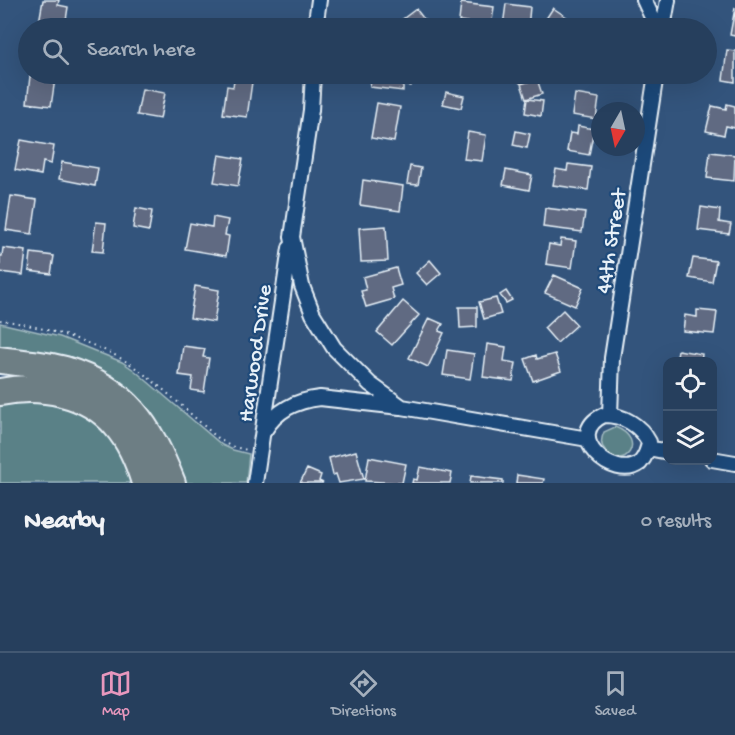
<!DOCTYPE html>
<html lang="en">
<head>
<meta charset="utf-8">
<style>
	:root { --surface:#263f5d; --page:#2e4663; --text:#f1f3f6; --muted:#a4afbc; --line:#425872; --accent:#e797bd }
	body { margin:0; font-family:"Gochi Hand",sans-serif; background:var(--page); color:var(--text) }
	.controls { position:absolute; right:18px; bottom:18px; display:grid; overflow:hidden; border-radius:12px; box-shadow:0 6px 24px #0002 }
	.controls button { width:54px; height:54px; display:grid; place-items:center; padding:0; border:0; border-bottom:2px solid var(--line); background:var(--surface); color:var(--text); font:30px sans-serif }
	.compass { position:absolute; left:591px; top:102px; width:54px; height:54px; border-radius:50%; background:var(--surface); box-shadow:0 6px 24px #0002; rotate:189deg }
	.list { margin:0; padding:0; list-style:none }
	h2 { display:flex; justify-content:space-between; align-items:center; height:78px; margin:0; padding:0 24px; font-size:26px }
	h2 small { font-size:20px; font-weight:400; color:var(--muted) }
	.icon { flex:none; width:33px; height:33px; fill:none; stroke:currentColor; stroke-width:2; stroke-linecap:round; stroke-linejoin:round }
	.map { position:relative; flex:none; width:735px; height:483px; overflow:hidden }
	.search { position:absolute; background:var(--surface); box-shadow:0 6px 24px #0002; left:18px; right:18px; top:18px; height:66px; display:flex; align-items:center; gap:15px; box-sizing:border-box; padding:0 21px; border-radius:33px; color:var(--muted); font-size:22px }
	.sheet { height:168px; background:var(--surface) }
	nav { display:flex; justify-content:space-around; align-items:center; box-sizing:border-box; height:84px; border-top:2px solid var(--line); background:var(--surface); font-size:16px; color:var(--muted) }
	nav a { display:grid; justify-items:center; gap:3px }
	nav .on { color:var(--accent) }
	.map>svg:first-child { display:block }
</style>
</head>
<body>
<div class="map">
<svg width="735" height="483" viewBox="0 0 735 483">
	<rect width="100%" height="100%" fill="#33547c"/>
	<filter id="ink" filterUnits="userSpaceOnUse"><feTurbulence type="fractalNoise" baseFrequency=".0167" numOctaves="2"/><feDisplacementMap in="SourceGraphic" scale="12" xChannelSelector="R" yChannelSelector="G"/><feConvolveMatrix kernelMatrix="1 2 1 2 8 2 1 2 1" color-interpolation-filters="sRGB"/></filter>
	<g filter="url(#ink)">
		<!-- green -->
		<path fill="#5a8187" stroke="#a1b9c0" stroke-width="1.5" d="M0,323L60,337L122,362L134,370L222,445L233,450L249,454L246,483H181L105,374L84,362L57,355L0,348Z
			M40,397L88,415L121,448L136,483H0V401Z
			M615,427C649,440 623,473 605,450C600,444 601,439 604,432Z"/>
		<!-- building -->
		<path fill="#616a82" stroke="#e8f1f8" stroke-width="1.5" d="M43,0H59L58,5L68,7L66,20L70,21L69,28H38Z
			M461,3L494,7L491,28H467V22L459,21Z
			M506,4L530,7L528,28L503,26Z
			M553,8L574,22L570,28H540Z
			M735,8V36L730,35Z
			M416,9L431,28H393L392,27Z
			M727,50L735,51V82L723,80Z
			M372,74H410L409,77H412L411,86L403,85V91L370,87Z
			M512,74H532L521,84Z
			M30,76L55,79L51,106L27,103Z
			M537,79L542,94L526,99L521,84Z
			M234,80L252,82L247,117L223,114L227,86L233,87Z
			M142,89L165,93L160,119L137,115Z
			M446,92L464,96L461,108L443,104Z
			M575,94L599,98L596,119L572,115Z
			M527,99L543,101L541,116L525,113Z
			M377,103L400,107L394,142L371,138Z
			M727,104L735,106V128L726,126L724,135L706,131L712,106L726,109Z
			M578,126L594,129L589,155L567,151L570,133L577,134Z
			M516,131L530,134L527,148L513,145Z
			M468,132L486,135L482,161L464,159Z
			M21,140L54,146L51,164L43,162L41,175L15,170Z
			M710,152L735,155L734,181L707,178Z
			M219,155L243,159L238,186L214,182Z
			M62,162L98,168L95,186L59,179Z
			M568,164L591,167L588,190L553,185L556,169L567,171Z
			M410,166L421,168L418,185L407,184Z
			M506,170L532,175L529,190L503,185Z
			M363,180L403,186L400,211L360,205Z
			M11,196L37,200L32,234L6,230Z
			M701,207L720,210L719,222L731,224L729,234L698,230Z
			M136,208L152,211L149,231L133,228Z
			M545,208L585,213L582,232L543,227Z
			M213,217L228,220L225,235L229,236L226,256L185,249L190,223L212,227Z
			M96,222L106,223L103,252L92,251Z
			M386,226L388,261L361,262L359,228Z
			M561,239L576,241L572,268L546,264L549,244L560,246Z
			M3,248L26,251L23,275L0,272V256H2Z
			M31,253L54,256L51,274L29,271Z
			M693,258L716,261L712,282L689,278Z
			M430,260L441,273L427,285L416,273Z
			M396,268L401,285L391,288L394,299L366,307L361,291L366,290L363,277Z
			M554,275L583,288L575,306L545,293Z
			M195,286L219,290L214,322L190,318Z
			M506,291L512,300L506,303L500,295Z
			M496,298L501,314L484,319L479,302Z
			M403,301L419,315L392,345L377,332Z
			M459,307H477V327L460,328Z
			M563,310L577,325L557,343L544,328Z
			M697,310L717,312L714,334L683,331L685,315L697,317Z
			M429,318L443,324L439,331L444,333L428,367L409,358Z
			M487,344L506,347L504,361L516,363L513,381L483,377Z
			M183,346L205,349L203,357L209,358L204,392L191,390L193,377L179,375Z
			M447,350L474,354L470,379L443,375Z
			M678,350L702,354L701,362H676Z
			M555,354L561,371L533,381L525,359L536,355L537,359Z
			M356,451L364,479L339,483L336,474L333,475L329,458Z
			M369,457L406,464L402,483L365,481Z
			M420,467L452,473L450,483H412L413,479L417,480Z
			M307,469L321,475L319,481L323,483H300Z
			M517,475L544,479L543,483H516Z
			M471,476L503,480V483H470Z"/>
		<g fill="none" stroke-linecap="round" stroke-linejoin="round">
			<defs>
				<path id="minor" d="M644,0L657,28
					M315,28L319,0
					M663,28L668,0
					M313,74L311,110L292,237L302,286L313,314L334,348L370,384L402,407L588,439
					M604,415C623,415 640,425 649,442C648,451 645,457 640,463C614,483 561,435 604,415Z
					M610,415L612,358L656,74
					M264,431C277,410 295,401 320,398L400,407
					M648,448L668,452
					M712,459L735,463
					M255,483L290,248"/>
				<path id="motorway" d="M0,360C21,363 44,364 65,370C127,389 149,426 172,483
					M0,392C40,384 88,392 116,425C131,442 139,462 145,483"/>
			</defs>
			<!-- minor casing -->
			<use href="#minor" stroke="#e8f1f8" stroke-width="18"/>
			<!-- motorway casing -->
			<use href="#motorway" stroke="#e8f1f8" stroke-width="30"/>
			<!-- path -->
			<path stroke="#e8f1f8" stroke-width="2" stroke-dasharray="1.5 4.5" stroke-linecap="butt" d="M0,320C37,325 95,342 127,362C160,384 189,413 219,439L230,446L247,450"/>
			<!-- minor -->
			<use href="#minor" stroke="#1f4a7a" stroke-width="14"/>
			<!-- motorway -->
			<use href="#motorway" stroke="#6d7e84" stroke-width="26"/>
		</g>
	</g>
	<g text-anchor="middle" stroke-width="4.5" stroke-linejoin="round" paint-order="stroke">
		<!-- street labels -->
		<g font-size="22" fill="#e8f1f8" stroke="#1f4a7a">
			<text transform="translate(609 241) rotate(-81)" y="8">44th Street</text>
			<text transform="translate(253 353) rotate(-82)" y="8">Harwood Drive</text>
		</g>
	</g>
</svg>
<div class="controls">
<button><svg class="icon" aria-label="locate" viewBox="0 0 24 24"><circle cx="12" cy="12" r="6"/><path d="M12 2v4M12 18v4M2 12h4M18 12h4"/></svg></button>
<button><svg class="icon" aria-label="layers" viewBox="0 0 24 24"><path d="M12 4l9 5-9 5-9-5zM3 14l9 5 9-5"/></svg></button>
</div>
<svg class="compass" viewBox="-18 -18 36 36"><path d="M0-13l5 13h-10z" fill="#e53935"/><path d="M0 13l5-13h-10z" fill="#a4afbc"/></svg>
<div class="search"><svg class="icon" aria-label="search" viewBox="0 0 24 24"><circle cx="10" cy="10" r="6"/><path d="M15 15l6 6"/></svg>Search here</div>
</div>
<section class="sheet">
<h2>Nearby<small>0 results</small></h2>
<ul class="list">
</ul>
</section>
<nav>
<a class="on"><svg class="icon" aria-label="map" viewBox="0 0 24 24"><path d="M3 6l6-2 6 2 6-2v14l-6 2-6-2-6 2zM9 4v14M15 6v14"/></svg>Map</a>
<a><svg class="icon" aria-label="directions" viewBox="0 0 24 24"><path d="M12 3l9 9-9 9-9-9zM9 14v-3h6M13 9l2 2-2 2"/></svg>Directions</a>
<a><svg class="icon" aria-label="saved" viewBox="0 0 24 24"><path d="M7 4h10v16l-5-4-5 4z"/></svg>Saved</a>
</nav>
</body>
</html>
